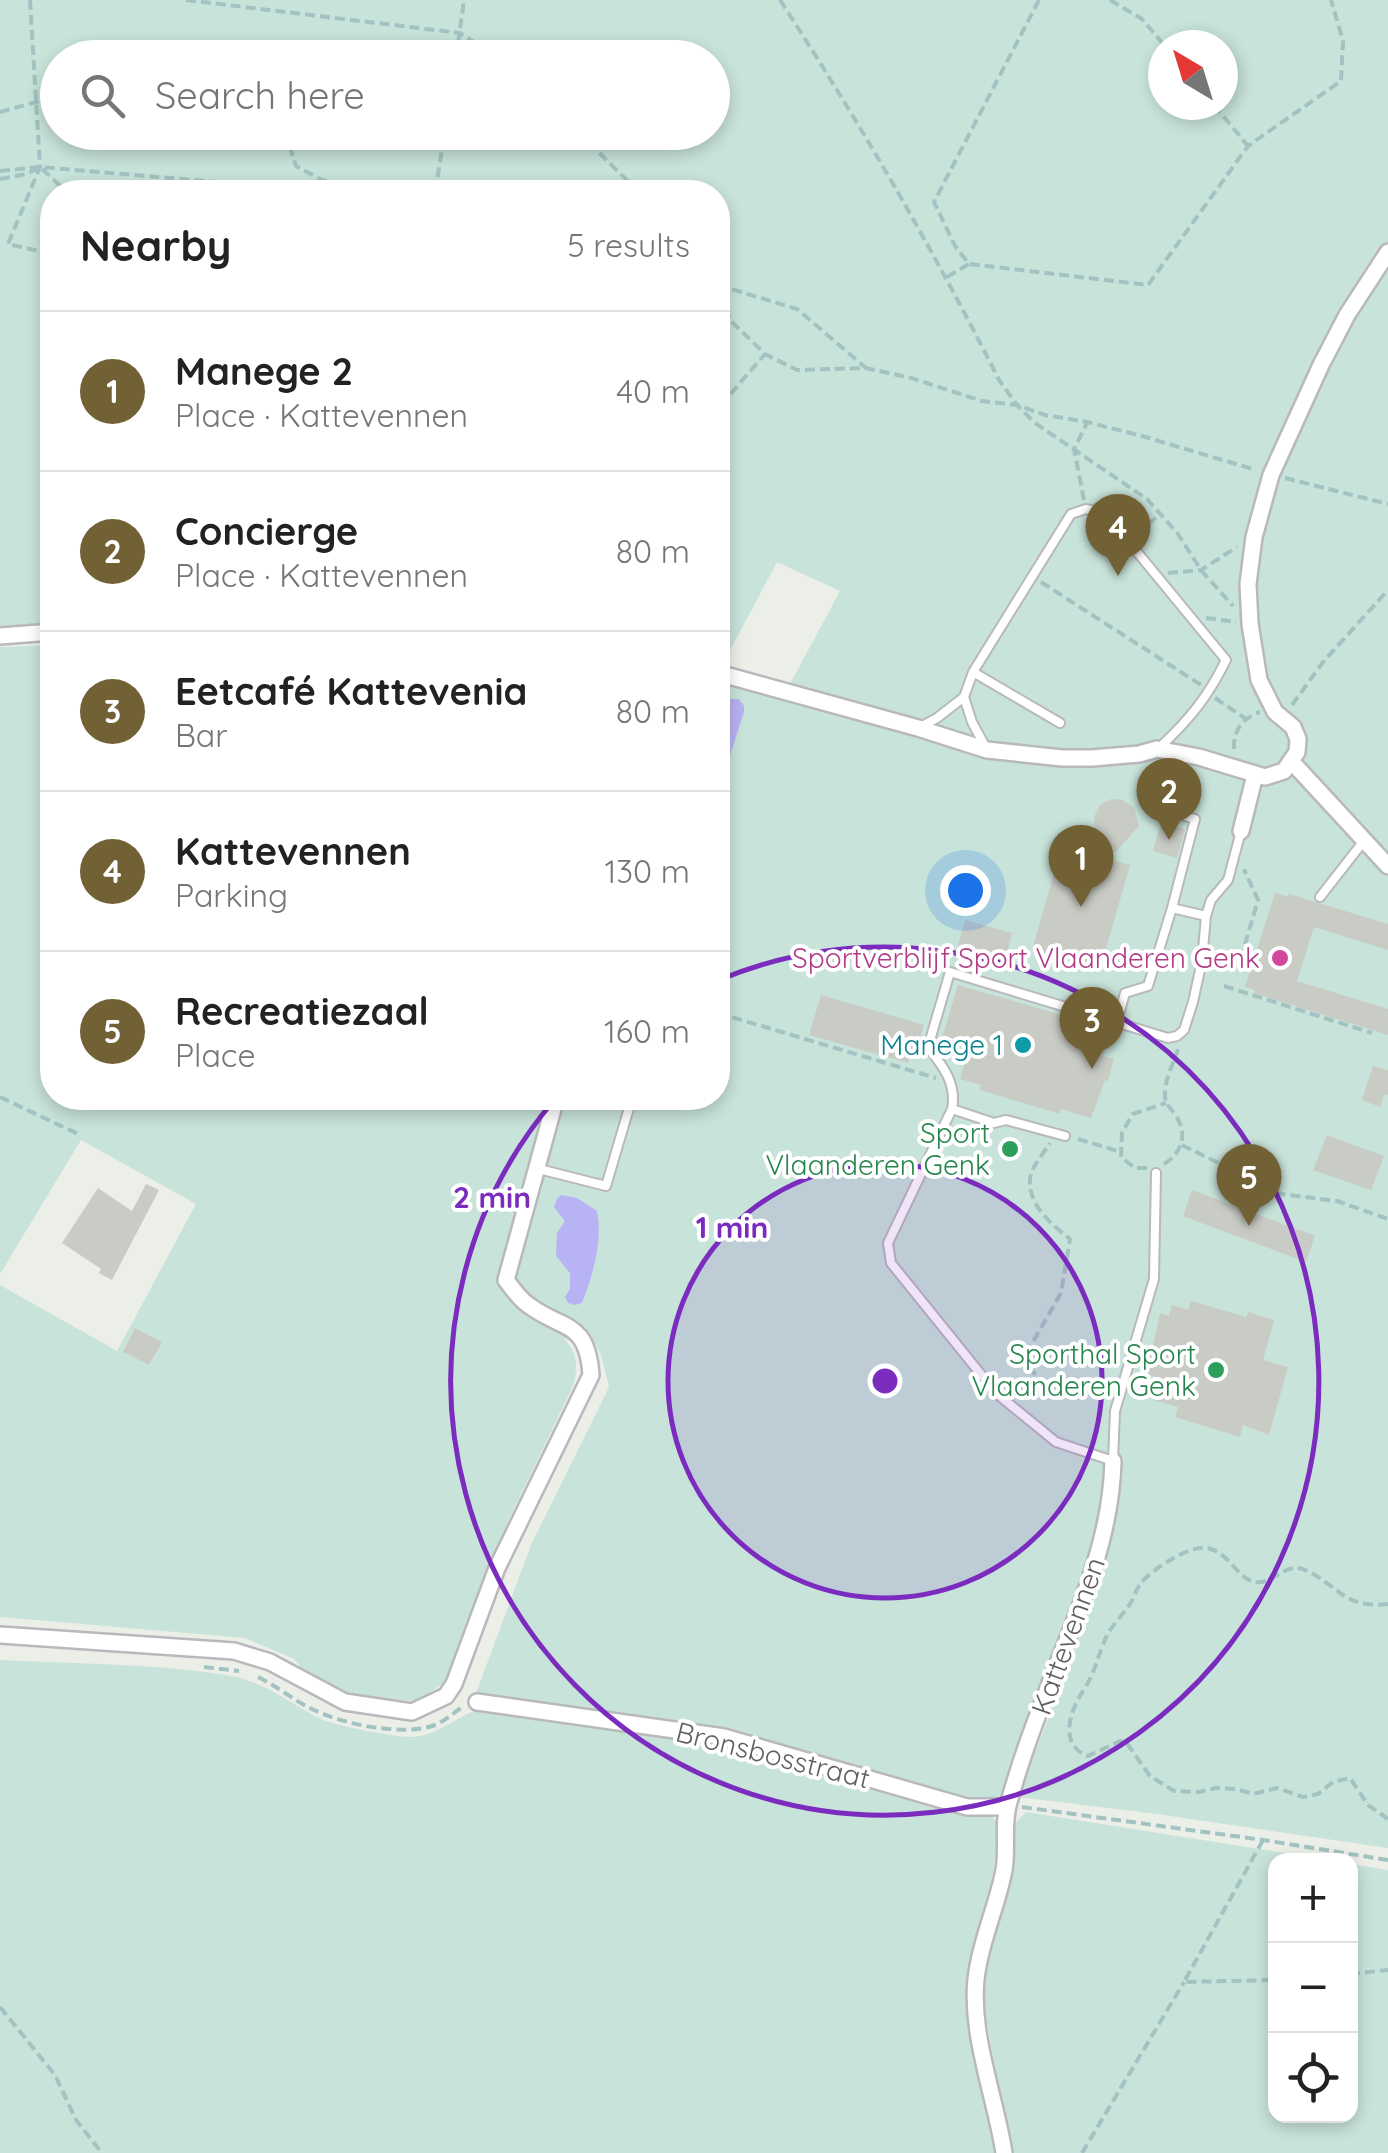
<!DOCTYPE html>
<html lang="en">
<head>
<meta charset="utf-8">
<style>
	:root { --surface:#fff; --page:#f6f6f6; --text:#222; --muted:#767676; --line:#e0e0e0; --accent:#726134 }
	body { margin:0; font-family:Quicksand,sans-serif; background:var(--page); color:var(--text) }
	.controls { position:absolute; right:30px; bottom:30px; display:grid; overflow:hidden; border-radius:20px; box-shadow:0 5px 15px #0003 }
	.controls button { width:90px; height:90px; display:grid; place-items:center; padding:0; border:0; border-bottom:2px solid var(--line); background:var(--surface); color:var(--text); font:50px sans-serif }
	.compass { position:absolute; left:1148px; top:30px; width:90px; height:90px; border-radius:50%; background:var(--surface); box-shadow:0 5px 15px #0003; rotate:322deg }
	.you { position:absolute; left:965px; top:890px; width:35px; height:35px; margin:-25px; border:8px solid #fff; border-radius:50%; background:#1a73e8; box-shadow:0 0 0 15px #1a73e833 }
	.badge { display:grid; place-items:center; width:65px; height:65px; border-radius:50%; background:var(--accent); color:#fff; font-size:32px; font-weight:700 }
	.pin { position:absolute; translate:-50% -82px; filter:drop-shadow(0 2px 5px #0008) }
	.pin::after { content:''; position:absolute; top:52px; width:35px; height:30px; background:inherit; clip-path:polygon(0 0,100% 0,50% 100%) }
	.list { margin:0; padding:0; list-style:none }
	h2 { display:flex; justify-content:space-between; align-items:center; height:130px; margin:0; padding:0 40px; font-size:42px }
	h2 small { font-size:32px; font-weight:400; color:var(--muted) }
	.list li { display:grid; grid-template-columns:65px 1fr auto; gap:30px; align-items:center; box-sizing:border-box; height:160px; padding:0 40px; border-top:2px solid var(--line) }
	.list b { display:block; font-size:38px; white-space:nowrap }
	.list p { margin:0; font-size:32px; white-space:nowrap; color:var(--muted) }
	.list em { font-size:32px; font-style:normal; color:var(--muted) }
	.icon { flex:none; width:55px; height:55px; fill:none; stroke:currentColor; stroke-width:2; stroke-linecap:round; stroke-linejoin:round }
	.map { position:relative; flex:none; width:1388px; height:2153px; overflow:hidden }
	.search { position:absolute; background:var(--surface); box-shadow:0 5px 15px #0003; left:40px; top:40px; width:690px; height:110px; display:flex; align-items:center; gap:25px; box-sizing:border-box; padding:0 35px; border-radius:55px; color:var(--muted); font-size:38px }
	.panel { position:absolute; background:var(--surface); box-shadow:0 5px 15px #0003; left:40px; top:180px; width:690px; height:930px; border-radius:40px }
	.map>svg:first-child { display:block }
</style>
</head>
<body>
<div class="map">
<svg width="1388" height="2153" viewBox="0 0 1388 2153">
	<rect width="100%" height="100%" fill="#ecefe8"/>
	<!-- green -->
	<path fill="#c8e3da" fill-rule="evenodd" d="M0,0H1388V1848L1157,1814L1018,1797L1103,1577L1123,1475L1108,1469L1096,1541L1003,1802L965,1801L725,1732L648,1718L475,1696L531,1545L609,1387L601,1355L585,1326L564,1339C578,1352 578,1369 573,1386L509,1519L445,1682L418,1701L380,1699L330,1688L308,1675L294,1659L245,1638L0,1617V1285L117,1351L196,1204L81,1140L0,1274V647L52,645V1098H718V681L859,722L867,709L808,693L790,684L840,591L777,562L723,664L718,663V192H52V624L0,626ZM1163,45H1223V105H1163ZM58,58H712V132H58Z
		M0,1660C76,1664 155,1663 231,1676C265,1682 291,1704 321,1719C336,1726 395,1737 412,1737C438,1736 458,1715 482,1708L702,1739L795,1764L862,1787L956,1809L990,1814L999,1825L990,1895L969,1963L973,2030L998,2153H0Z
		M1026,1812L1328,1860H1276V2116H1350L1351,1864L1388,1870V2153H1010L986,2017L982,1980L1012,1865L1015,1823Z"/>
	<!-- water -->
	<path fill="#b8b3f4" d="M730,699H739L744,706V712L726,768L718,771V713Z
		M561,1195L577,1198L597,1211C603,1242 593,1274 582,1303L575,1305L568,1303L565,1297L570,1289V1273L556,1256L557,1233L565,1221L554,1207L557,1199Z"/>
	<!-- building -->
	<path fill="#c9cbc5" d="M1111,799L1123,800L1134,808L1139,826L1115,853L1095,829L1094,817L1100,805Z
		M1161,823L1185,829L1177,858L1153,851Z
		M1062,845L1130,865L1100,969L1032,950Z
		M1275,893L1288,897L1289,894L1388,924V950L1314,927L1297,981L1388,1009V1035L1254,993L1255,990L1245,987Z
		M965,920L1012,933L1003,969L955,956Z
		M958,985L1111,1029L1103,1056L1114,1059L1108,1081L1105,1080L1091,1118L1061,1109L1060,1114L980,1090L981,1085L960,1079L970,1046L942,1038Z
		M821,995L924,1025L916,1051L912,1050L908,1063L809,1035Z
		M1373,1066L1388,1070V1095L1384,1094L1380,1107L1362,1100Z
		M1327,1135L1384,1156L1371,1190L1313,1170Z
		M146,1184L159,1190L112,1280L99,1273L101,1269L62,1243L98,1188L132,1211Z
		M1192,1190L1315,1236L1306,1262L1183,1216Z
		M1191,1301L1246,1317L1248,1312L1274,1320L1263,1360L1288,1367L1269,1435L1243,1425L1240,1437L1175,1417L1178,1407L1153,1400L1159,1378L1144,1373L1150,1351H1152L1160,1313L1169,1316L1172,1305L1188,1310Z
		M135,1328L162,1342L149,1365L123,1352Z"/>
	<g fill="none" stroke-linecap="round" stroke-linejoin="round">
		<defs>
			<path id="lane" d="M973,672L1060,723
				M964,697L972,722L986,748
				M922,726L937,718L964,697L973,672L1071,514L1086,509L1105,513L1226,660C1208,697 1189,720 1159,748
				M718,804V813
				M1320,897L1363,842
				M1172,908L1206,916
				M1117,1021L1125,993L1148,986L1172,908L1195,819L1163,809
				M1184,1030L1193,1002L1202,961L1206,916L1211,900L1228,880L1241,831
				M533,1098L554,1104
				M952,1109L994,1123L1006,1120L1065,1136
				M535,1168L606,1186L632,1098
				M1156,1173L1154,1279L1115,1411L1113,1461L1056,1442L996,1393L891,1263L888,1243L952,1109C957,1084 943,1066 928,1047L950,972L1168,1038L1177,1036L1184,1030"/>
			<path id="street" d="M0,636L52,632
				M718,673L918,728L987,750L1062,758H1092L1139,754L1157,749L1199,757L1265,777L1284,771L1297,752L1298,739L1293,727L1275,712L1259,680L1250,624L1248,584L1254,537L1271,475L1321,365L1347,315L1388,252
				M1292,762L1388,866
				M1241,831L1255,775
				M0,1635L234,1651L270,1662L345,1702L412,1712L446,1696L454,1684L497,1568L591,1375C587,1319 562,1331 527,1304C519,1298 512,1288 506,1280L556,1098
				M477,1702L724,1737L967,1807H1007
				M1004,2153C995,2094 966,2025 978,1966C984,1933 998,1902 1004,1870C1008,1848 1002,1824 1009,1802C1019,1766 1032,1729 1046,1694C1075,1618 1111,1545 1113,1461"/>
		</defs>
		<!-- lane casing -->
		<use href="#lane" stroke="#b9b8bd" stroke-width="12"/>
		<!-- street casing -->
		<use href="#street" stroke="#b9b8bd" stroke-width="20"/>
		<!-- path -->
		<path stroke="#a2c3c1" stroke-width="4" stroke-dasharray="10 5" stroke-linecap="butt" d="M30,0L40,167L8,244L52,254
			M186,0L460,33L498,58
			M780,0C860,123 933,249 999,380L1017,405L1035,423L1147,499L1178,534L1201,570L1233,606
			M1039,0L934,202L955,246L969,264L1148,285L1248,146L1341,81L1343,41L1331,0
			M1110,0L1142,19L1164,45
			M456,58L464,0
			M1214,105L1248,146
			M0,112L58,96
			M285,132L296,166L322,180L374,192
			M578,132L639,192
			M0,171L40,167L241,184L250,186L254,192
			M0,179L26,174L40,167L67,192
			M181,192L185,190L208,192
			M237,192L250,186
			M435,192L445,132
			M947,277L969,264
			M718,285L797,309L866,368
			M718,295L733,323L765,354L797,370L866,368L911,378L982,401L1017,405L1045,415L1087,422L1142,436L1256,470
			M718,395L727,398L765,354
			M1285,478L1388,504
			M1084,500L1074,449L1087,423
			M1137,534L1160,514
			M1168,573L1201,570L1237,547
			M1041,582L1201,685
			M1206,618L1236,622
			M1215,698L1246,719
			M1292,705L1323,662L1388,590
			M1234,749C1233,731 1242,718 1260,712
			M1243,970L1238,968L1258,900L1244,869
			M1224,986L1372,1033
			M718,1013L936,1078
			M0,1097L78,1134
			M1078,1139L1121,1152
			M1182,1145L1281,1194L1337,1201L1388,1219
			M1164,1164C1182,1153 1188,1134 1176,1116C1171,1108 1165,1105 1165,1095C1164,1080 1174,1063 1178,1049
			M1147,1168H1135L1121,1157L1122,1132L1133,1114L1166,1103
			M1022,1343L1035,1375
			M1026,1354L1061,1293L1070,1239C1051,1224 1028,1205 1030,1179C1031,1167 1044,1153 1050,1143
			M1388,1604C1343,1609 1339,1585 1305,1570C1285,1561 1274,1585 1255,1582C1237,1579 1228,1550 1206,1548C1189,1545 1151,1570 1141,1583C1136,1589 1134,1598 1130,1604C1122,1616 1109,1628 1104,1642C1097,1659 1094,1675 1083,1691C1070,1711 1058,1745 1088,1756L1120,1741L1126,1742L1150,1776L1174,1791L1199,1792L1216,1788L1236,1789L1253,1794L1277,1788L1303,1797L1318,1794L1333,1782L1350,1778L1368,1805L1388,1819
			M204,1667L239,1671
			M258,1677C277,1686 293,1700 312,1709C342,1724 402,1737 435,1725C445,1721 452,1714 461,1708
			M1022,1807L1263,1840L1388,1860
			M1263,1840L1184,1982L1276,1980
			M1350,1974L1388,1970
			M0,2007L55,2075L76,2120L102,2153
			M1082,2153L1184,1982"/>
		<!-- lane -->
		<use href="#lane" stroke="#fff" stroke-width="8"/>
		<!-- street -->
		<use href="#street" stroke="#fff" stroke-width="15"/>
	</g>
	<!-- distance rings -->
	<circle cx="885" cy="1381" r="217" fill="#7b2cbf" fill-opacity=".12"/>
	<g fill="none" stroke="#7b2cbf" stroke-width="5">
		<circle cx="885" cy="1381" r="217"/>
		<path d="M719 980A434 434 0 1 1 555 1099"/>
	</g>
	<!-- markers -->
	<circle fill="#d1479c" stroke="#fff" stroke-width="4" cx="1280" cy="958" r="10"/>
	<circle fill="#0f9aa8" stroke="#fff" stroke-width="4" cx="1023" cy="1045" r="10"/>
	<g fill="#2e9e5b" stroke="#fff" stroke-width="4">
		<circle cx="1010" cy="1149" r="10"/>
		<circle cx="1216" cy="1370" r="10"/>
	</g>
	<g text-anchor="middle" stroke-width="8" stroke-linejoin="round" paint-order="stroke">
		<!-- hotel labels -->
		<g font-size="28" fill="#b23c85" stroke="#fff" text-anchor="end">
			<text x="1260" y="968">Sportverblijf Sport Vlaanderen Genk</text>
		</g>
		<!-- culture labels -->
		<g font-size="28" fill="#0d838f" stroke="#fff" text-anchor="end">
			<text x="1003" y="1055">Manege 1</text>
		</g>
		<!-- leisure labels -->
		<g font-size="28" fill="#27864d" stroke="#fff" text-anchor="end">
			<text x="990" y="1143">Sport<tspan x="990" dy="32">Vlaanderen Genk</tspan></text>
			<text x="1196" y="1364">Sporthal Sport<tspan x="1196" dy="32">Vlaanderen Genk</tspan></text>
		</g>
		<!-- street labels -->
		<g font-size="28" fill="#615f66" stroke="#fff">
			<text transform="translate(1068 1636) rotate(-70)" y="10">Kattevennen</text>
			<text transform="translate(773 1755) rotate(14)" y="10">Bronsbosstraat</text>
		</g>
	</g>
	<circle cx="885" cy="1381" r="15" fill="#7b2cbf" stroke="#fff" stroke-width="5"/>
	<g font-size="30" text-anchor="middle" font-weight="bold" fill="#7b2cbf" stroke="#fff" stroke-width="8" stroke-linejoin="round" paint-order="stroke">
		<text x="492" y="1208">2 min</text>
		<text x="732" y="1238">1 min</text>
	</g>
</svg>
<div class="controls">
<button>+</button>
<button>−</button>
<button><svg class="icon" aria-label="locate" viewBox="0 0 24 24"><circle cx="12" cy="12" r="6"/><path d="M12 2v4M12 18v4M2 12h4M18 12h4"/></svg></button>
</div>
<svg class="compass" viewBox="-18 -18 36 36"><path d="M0-13l5 13h-10z" fill="#e53935"/><path d="M0 13l5-13h-10z" fill="#767676"/></svg>
<div class="you"></div>
<div class="pin badge" style="left:1081px;top:907px">1</div>
<div class="pin badge" style="left:1169px;top:840px">2</div>
<div class="pin badge" style="left:1092px;top:1069px">3</div>
<div class="pin badge" style="left:1118px;top:576px">4</div>
<div class="pin badge" style="left:1249px;top:1226px">5</div>
<div class="search"><svg class="icon" aria-label="search" viewBox="0 0 24 24"><circle cx="10" cy="10" r="6"/><path d="M15 15l6 6"/></svg>Search here</div>
<section class="panel">
<h2>Nearby<small>5 results</small></h2>
<ul class="list">
<li><span class="badge">1</span><div><b>Manege 2</b><p>Place · Kattevennen</p></div><em>40 m</em></li>
<li><span class="badge">2</span><div><b>Concierge</b><p>Place · Kattevennen</p></div><em>80 m</em></li>
<li><span class="badge">3</span><div><b>Eetcafé Kattevenia</b><p>Bar</p></div><em>80 m</em></li>
<li><span class="badge">4</span><div><b>Kattevennen</b><p>Parking</p></div><em>130 m</em></li>
<li><span class="badge">5</span><div><b>Recreatiezaal</b><p>Place</p></div><em>160 m</em></li>
</ul>
</section>
</div>
</body>
</html>
